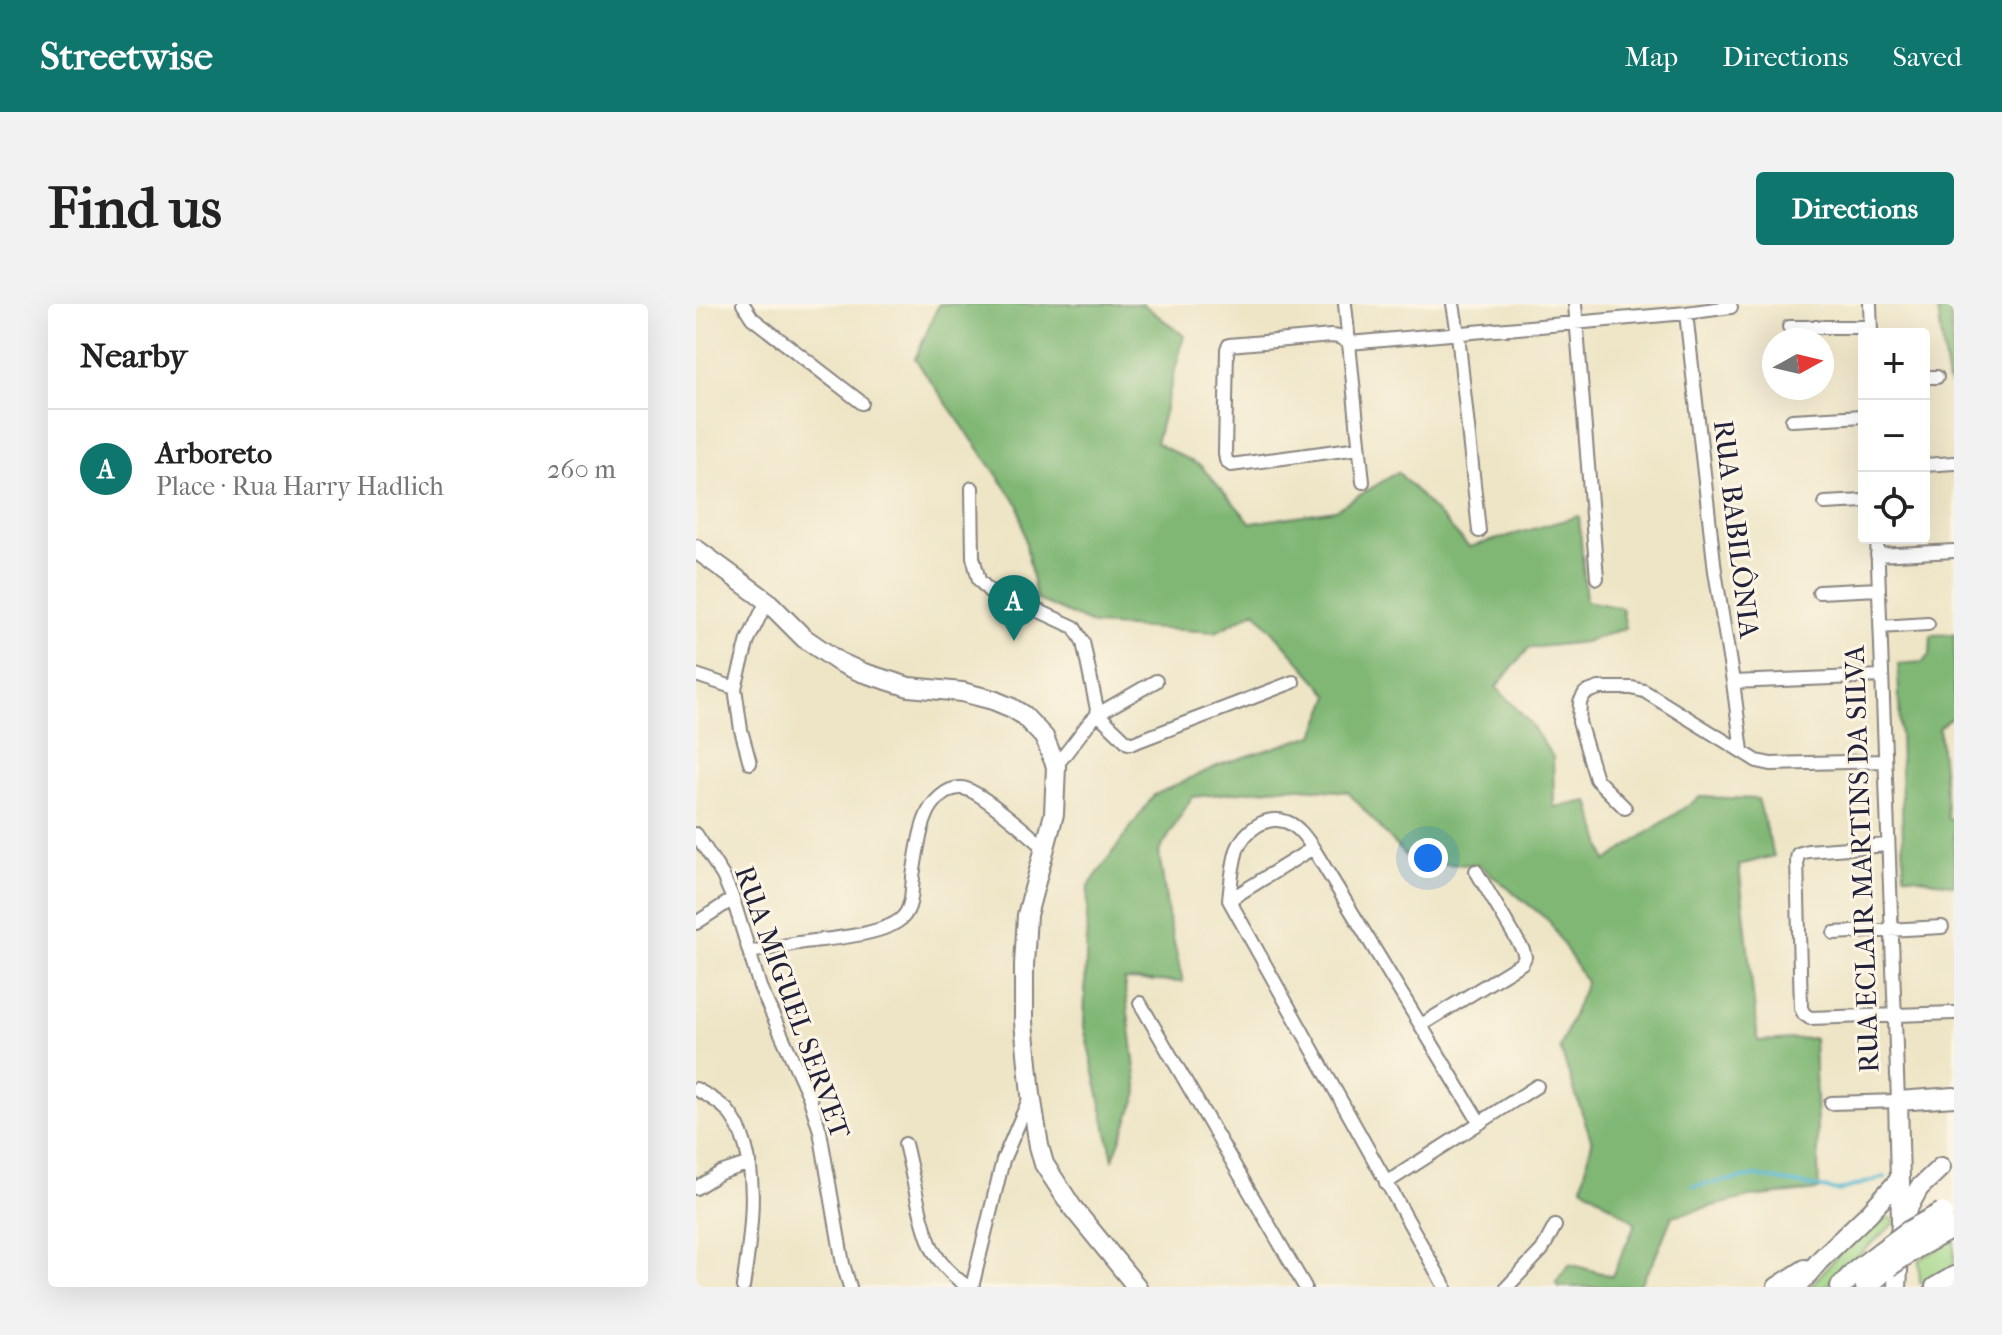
<!DOCTYPE html>
<html lang="en">
<head>
<meta charset="utf-8">
<style>
	:root { --surface:#fff; --page:#f2f2f2; --text:#222; --muted:#767676; --line:#e0e0e0; --accent:#0f766e }
	body { margin:0; font-family:"IM FELL French Canon",serif; background:var(--page); color:var(--text) }
	.controls { position:absolute; right:24px; top:24px; display:grid; overflow:hidden; border-radius:8px; box-shadow:0 8px 32px #0002 }
	.controls button { width:72px; height:72px; display:grid; place-items:center; padding:0; border:0; border-bottom:2px solid var(--line); background:var(--surface); color:var(--text); font:40px sans-serif }
	.compass { position:absolute; left:1066px; top:24px; width:72px; height:72px; border-radius:50%; background:var(--surface); box-shadow:0 8px 32px #0002; rotate:82deg }
	.you { position:absolute; left:732px; top:554px; width:28px; height:28px; margin:-20px; border:6px solid #fff; border-radius:50%; background:#1a73e8; box-shadow:0 0 0 12px #1a73e833 }
	.badge { display:grid; place-items:center; width:52px; height:52px; border-radius:50%; background:var(--accent); color:#fff; font-size:26px; font-weight:700 }
	.pin { position:absolute; translate:-50% -66px; filter:drop-shadow(0 2px 4px #0008) }
	.pin::after { content:''; position:absolute; top:42px; width:28px; height:24px; background:inherit; clip-path:polygon(0 0,100% 0,50% 100%) }
	.list { margin:0; padding:0; list-style:none }
	h2 { display:flex; justify-content:space-between; align-items:center; height:104px; margin:0; padding:0 32px; font-size:34px }
	h2 small { font-size:26px; font-weight:400; color:var(--muted) }
	.list li { display:grid; grid-template-columns:52px 1fr auto; gap:24px; align-items:center; box-sizing:border-box; height:120px; padding:0 32px; border-top:2px solid var(--line) }
	.list b { display:block; font-size:30px; white-space:nowrap }
	.list p { margin:0; font-size:26px; white-space:nowrap; color:var(--muted) }
	.list em { font-size:26px; font-style:normal; color:var(--muted) }
	.icon { flex:none; width:44px; height:44px; fill:none; stroke:currentColor; stroke-width:2; stroke-linecap:round; stroke-linejoin:round }
	.map { position:relative; flex:none; width:1258px; height:983px; overflow:hidden; border-radius:8px }
	header { display:flex; align-items:center; gap:48px; box-sizing:border-box; height:112px; padding:0 40px; background:var(--accent); color:#fff }
	header strong { font-size:38px }
	nav { display:flex; gap:44px; margin-inline-start:auto; font-size:28px }
	.intro { display:flex; align-items:center; justify-content:space-between; box-sizing:border-box; height:192px; padding:0 48px }
	h1 { margin:0; font-size:56px }
	.button { padding:20px 36px; border-radius:8px; background:var(--accent); color:#fff; font-size:28px; font-weight:700 }
	main { display:flex; gap:48px; padding:0 48px }
	aside { flex:1; background:var(--surface); border-radius:8px; box-shadow:0 8px 32px #0002 }
	.map>svg:first-child { display:block }
</style>
</head>
<body>
<header>
<strong>Streetwise</strong>
<nav><a>Map</a><a>Directions</a><a>Saved</a></nav>
</header>
<div class="intro"><h1>Find us</h1><a class="button">Directions</a></div>
<main>
<aside>
<h2>Nearby<small></small></h2>
<ul class="list">
<li><span class="badge">A</span><div><b>Arboreto</b><p>Place · Rua Harry Hadlich</p></div><em>260 m</em></li>
</ul>
</aside>
<div class="map">
<svg width="1258" height="983" viewBox="0 0 1258 983">
	<rect width="100%" height="100%" fill="#fcf5e5"/>
	<filter id="ink" filterUnits="userSpaceOnUse"><feTurbulence type="fractalNoise" baseFrequency=".0125" numOctaves="2"/><feDisplacementMap in="SourceGraphic" scale="16" xChannelSelector="R" yChannelSelector="G"/><feConvolveMatrix kernelMatrix="1 2 1 2 8 2 1 2 1" color-interpolation-filters="sRGB"/></filter>
	<filter id="wash" filterUnits="userSpaceOnUse"><feTurbulence type="fractalNoise" baseFrequency=".006" numOctaves="4" result="noise"/><feDisplacementMap in="SourceGraphic" scale="32" xChannelSelector="R" yChannelSelector="G"/><feGaussianBlur stdDeviation="1.8" result="paint"/><feColorMatrix in="noise" values="0 0 0 0 0 0 0 0 0 0 0 0 0 0 0 0 0 1.4 0 .05"/><feComposite in="paint" operator="in"/></filter>
	<g filter="url(#wash)">
		<rect width="100%" height="100%" fill="#eee5c6"/>
		<!-- green -->
		<path fill="#a0d687" stroke="#617c61" stroke-width="2" d="M1189,911L1200,918L1137,974L1130,983H1114L1144,949Z
			M1258,936V964L1237,977L1224,979L1223,956Z"/>
		<!-- forest -->
		<path fill="#80b774" stroke="#516c58" stroke-width="2" d="M243,0H447L488,32L460,139L505,162L555,219L639,206L702,168L773,243L883,212L890,297L926,304L930,324L889,338L833,344L800,383L833,418L857,453L858,503L893,497L910,557L1004,493L1062,495L1078,552L1043,561L1062,737L1118,734L1123,886L1054,893L976,912L958,956L942,983H862L860,978L873,960L916,972L940,919L886,882L896,838L864,744L890,678L853,617L783,561L716,559L652,488L594,483L496,493L463,548L473,617L487,678L428,676L442,789L417,855L388,723L392,583L458,491L523,461L618,431L634,392L559,307L520,328L398,321L340,295L323,202L219,55Z
			M1241,0H1255L1257,72L1252,80Z
			M1258,330V411L1243,424L1252,515L1258,517V581L1208,571L1202,360L1227,358L1234,349L1235,331Z"/>
		<g fill="none" stroke-linecap="round" stroke-linejoin="round">
			<!-- stream -->
			<path stroke="#4fb5ce" stroke-width="4" d="M997,882L1060,872L1142,887L1189,873"/>
		</g>
	</g>
	<g filter="url(#ink)">
		<g fill="none" stroke-linecap="round" stroke-linejoin="round">
			<defs>
				<path id="street" d="M47,0L56,14L166,99
					M649,0L667,178
					M757,0L762,30L783,227
					M879,0L901,274
					M1174,0L1175,29
					M990,9L1019,267L1037,378L1046,447
					M1093,23H1175
					M1228,73H1241
					M1096,116L1168,112
					M663,144L535,161L530,156L529,149L531,45L533,41L635,32L643,33L653,39L990,9L1035,3
					M1228,161L1258,159
					M276,184L277,253L283,276L295,289L314,300L341,306L378,323L387,338L402,410L432,439H437L597,378
					M1129,199L1168,197
					M1181,251L1258,247
					M1123,288L1182,285
					M1184,323L1232,320
					M0,371L39,384
					M1037,378L1186,372
					M54,459L45,426L39,384L52,336L71,297
					M360,462L393,419L402,410L460,377
					M929,504L900,475L883,418L884,398L889,389L903,384H936L948,387L1061,457L1075,460L1188,457
					M0,530L27,572L37,595L64,683L113,792L124,827L147,960L154,983
					M1192,541L1112,547L1102,550L1101,555L1105,704L1108,710L1114,714L1258,709
					M533,596L617,544
					M0,619L37,595
					M1138,629L1246,623
					M54,648C70,645 86,642 102,639C128,635 189,632 207,613C218,601 215,581 218,566C221,549 223,529 230,513C235,499 250,483 266,484C282,485 334,531 349,544
					M444,699L609,983
					M725,721L826,659L829,653L827,646L780,567
					M0,785C11,791 22,797 31,806C68,849 55,932 47,983
					M1135,799L1202,797L1181,234
					M209,840C217,870 224,919 237,946C245,961 258,973 272,983
					M690,879L841,782
					M0,884L24,869L54,859
					M276,983L307,856L335,791
					M749,983L533,596C535,579 536,562 541,546C548,527 570,510 591,518C603,523 610,534 617,544L784,819
					M811,983L846,946L859,922"/>
				<path id="secondary" d="M0,245L71,297L108,334L143,358L165,368L213,383L266,388L297,396L316,404L327,411L348,433L360,462L358,510L331,611L328,661V718L335,791L343,842L348,860L376,903L441,983
					M1206,915L1223,884L1245,863
					M1081,983L1109,965
					M1101,983L1125,955L1173,909L1204,875
					M1201,983L1205,917L1202,797L1258,793
					M1239,983L1258,972"/>
				<path id="primary" d="M1145,983L1159,968L1185,948
					M1170,983L1193,962"/>
			</defs>
			<!-- street casing -->
			<use href="#street" stroke="#888480" stroke-width="16"/>
			<!-- secondary casing -->
			<use href="#secondary" stroke="#888480" stroke-width="22"/>
			<!-- primary casing -->
			<use href="#primary" stroke="#888480" stroke-width="24"/>
			<!-- street -->
			<use href="#street" stroke="#fff" stroke-width="12"/>
			<!-- secondary -->
			<use href="#secondary" stroke="#fff" stroke-width="18"/>
			<!-- primary -->
			<use href="#primary" stroke="#fff" stroke-width="20"/>
			<defs>
				<path id="primary-bridge" d="M1185,948L1212,928L1246,909
					M1193,962L1221,943L1254,925"/>
			</defs>
			<!-- primary-bridge casing -->
			<use href="#primary-bridge" stroke="#888480" stroke-width="24" stroke-linecap="butt"/>
			<!-- primary-bridge -->
			<use href="#primary-bridge" stroke="#fff" stroke-width="20"/>
		</g>
	</g>
	<g text-anchor="middle" stroke-width="6" stroke-linejoin="round" paint-order="stroke">
		<!-- street labels -->
		<g font-size="28" fill="#22223b" stroke="#fcf5e5">
			<text transform="translate(1041 225) rotate(83)" y="10">RUA BABILÔNIA</text>
			<text transform="translate(1165 555) rotate(-92)" y="10">RUA ECLAIR MARTINS DA SILVA</text>
			<text transform="translate(97 698) rotate(70)" y="10">RUA MIGUEL SERVET</text>
		</g>
	</g>
</svg>
<div class="controls">
<button>+</button>
<button>−</button>
<button><svg class="icon" aria-label="locate" viewBox="0 0 24 24"><circle cx="12" cy="12" r="6"/><path d="M12 2v4M12 18v4M2 12h4M18 12h4"/></svg></button>
</div>
<svg class="compass" viewBox="-18 -18 36 36"><path d="M0-13l5 13h-10z" fill="#e53935"/><path d="M0 13l5-13h-10z" fill="#767676"/></svg>
<div class="you"></div>
<div class="pin badge" style="left:318px;top:337px">A</div>
</div>
</main>
</body>
</html>
